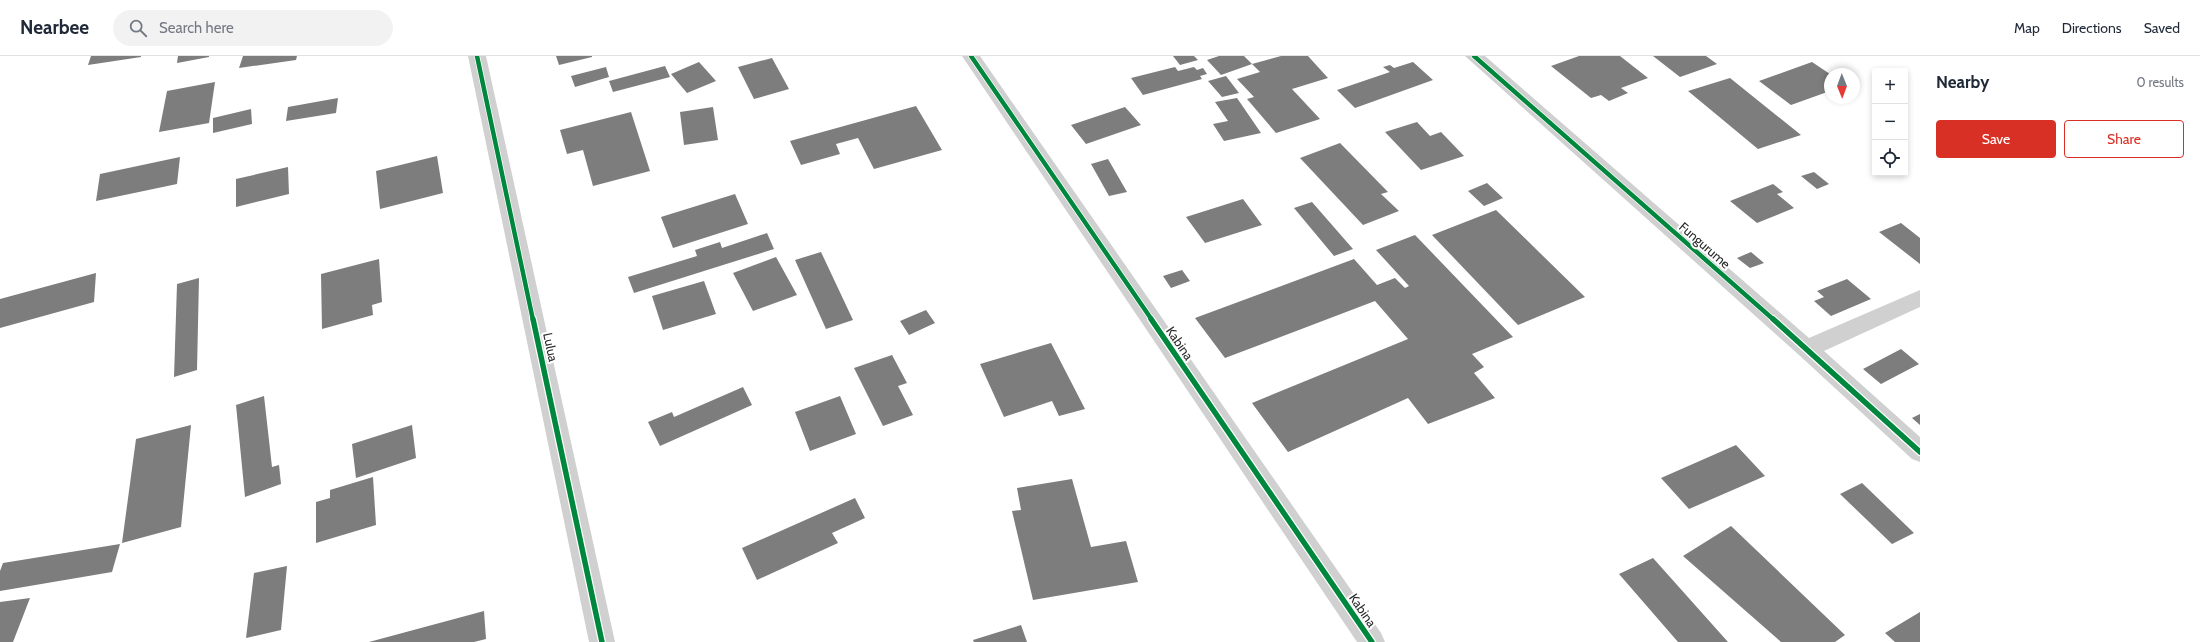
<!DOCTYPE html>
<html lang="en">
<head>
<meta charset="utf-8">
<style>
	:root { --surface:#fff; --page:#f2f2f3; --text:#1f2937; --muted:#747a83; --line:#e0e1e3; --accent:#d93025 }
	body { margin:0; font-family:Cabin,sans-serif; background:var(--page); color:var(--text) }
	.controls { position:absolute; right:12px; top:12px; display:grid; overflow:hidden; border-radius:4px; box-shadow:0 2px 6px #0003 }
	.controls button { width:36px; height:36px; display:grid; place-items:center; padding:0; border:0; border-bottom:1px solid var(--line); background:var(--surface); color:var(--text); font:20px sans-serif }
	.compass { position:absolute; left:1824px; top:12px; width:36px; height:36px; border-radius:50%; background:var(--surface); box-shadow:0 2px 6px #0003; rotate:179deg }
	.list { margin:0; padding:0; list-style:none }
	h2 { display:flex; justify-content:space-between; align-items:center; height:52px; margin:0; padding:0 16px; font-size:17px }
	h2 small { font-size:13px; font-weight:400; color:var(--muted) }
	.actions { display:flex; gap:8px; padding:12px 16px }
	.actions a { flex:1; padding:9px 0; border:1px solid var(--accent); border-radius:4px; text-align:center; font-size:14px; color:var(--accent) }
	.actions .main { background:var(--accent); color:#fff }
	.icon { flex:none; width:22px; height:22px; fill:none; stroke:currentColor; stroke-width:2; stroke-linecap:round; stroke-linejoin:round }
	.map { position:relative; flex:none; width:1920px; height:586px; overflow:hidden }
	header { display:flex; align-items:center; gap:24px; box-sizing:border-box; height:56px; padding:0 20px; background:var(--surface); border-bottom:1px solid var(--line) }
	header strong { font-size:19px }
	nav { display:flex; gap:22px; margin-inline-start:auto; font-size:14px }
	.search { width:280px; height:36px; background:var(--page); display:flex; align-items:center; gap:10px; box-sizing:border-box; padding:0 14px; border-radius:22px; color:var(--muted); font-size:15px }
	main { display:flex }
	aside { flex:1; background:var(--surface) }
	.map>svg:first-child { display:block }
</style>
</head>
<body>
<header>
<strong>Nearbee</strong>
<div class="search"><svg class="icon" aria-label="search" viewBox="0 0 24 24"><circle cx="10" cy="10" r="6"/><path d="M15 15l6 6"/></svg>Search here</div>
<nav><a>Map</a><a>Directions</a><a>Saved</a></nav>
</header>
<main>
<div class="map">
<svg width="1920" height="586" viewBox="0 0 1920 586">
	<rect width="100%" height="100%" fill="#fff"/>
	<!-- building -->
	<path fill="#7d7d7d" d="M91,0H141V1L88,9Z
		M178,0H209V1L177,7Z
		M243,0H297L296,4L239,12Z
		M556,0H592V1L559,9Z
		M1173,0H1194L1198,4L1180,9Z
		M1219,0H1244L1252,8L1221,19L1207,4Z
		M1281,0H1308L1328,22L1292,33L1320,63L1276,77L1247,43L1254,41L1237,23L1260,16L1252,8Z
		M1579,0H1620L1648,22L1621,32L1628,37L1609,45L1601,39L1591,42L1551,10Z
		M1653,0H1706L1717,8L1680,21Z
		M772,2L789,33L754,43L738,11Z
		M699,6L716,25L687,37L671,18Z
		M1413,6L1433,24L1355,52L1337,34L1390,16L1383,11L1390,9L1394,12Z
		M1812,6L1830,18V35L1791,49L1759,25Z
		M665,10L670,21L613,36L609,25Z
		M606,11L609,21L575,31L571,20Z
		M1175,11L1178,15L1194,11L1197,14L1203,12L1207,18L1200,20L1202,23L1143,39L1131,22Z
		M1226,20L1239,37L1222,41L1208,25Z
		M1730,22L1801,79L1758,93L1688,35Z
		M215,26L209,67L159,76L167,35Z
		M338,42L336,57L286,65L288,51Z
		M1237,42L1261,77L1224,85L1213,68L1228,65L1215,46Z
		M916,50L942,94L874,113L858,82L836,88L840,98L801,109L790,85Z
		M713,51L718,84L684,89L680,56Z
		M1125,51L1141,69L1086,88L1071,69Z
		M251,53L252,68L213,77V62Z
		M631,56L650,115L593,130L583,94L567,98L560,74Z
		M1417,66L1430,80L1441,76L1464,100L1421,114L1385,76Z
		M1340,87L1388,136L1381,138L1399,155L1363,169L1300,102Z
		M437,100L443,137L380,153L376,115Z
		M180,101L177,128L96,145L100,118Z
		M1108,103L1127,136L1109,140L1091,108Z
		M288,111L289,138L236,151V123Z
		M1814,116L1829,128L1817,133L1801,120Z
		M1487,127L1503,142L1484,150L1468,135Z
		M1773,128L1783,136L1777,138L1794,152L1757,167L1730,145Z
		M735,138L748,168L673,192L661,161Z
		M1243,143L1262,169L1205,187L1186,161Z
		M1312,146L1353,193L1334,200L1294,152Z
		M1496,154L1585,241L1518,269L1432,179Z
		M1901,167L1920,182V208L1879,176Z
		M767,177L774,193L634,237L628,221L697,200L695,194L720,186L722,192Z
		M1415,179L1513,281L1472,298L1484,311L1474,317L1495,342L1428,368L1408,342L1288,396L1252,347L1408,283L1375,245L1225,302L1195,262L1354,203L1377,229L1395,222L1405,232L1409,230L1376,194Z
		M821,196L853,264L826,273L795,204Z
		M1751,196L1764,207L1750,212L1737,202Z
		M776,201L797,239L753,255L733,217Z
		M379,203L382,246L372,249L373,259L322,273L321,218Z
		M1182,214L1190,225L1171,232L1163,220Z
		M96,217L94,246L0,272V243Z
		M199,222L197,314L174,321L177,228Z
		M1847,223L1871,243L1831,260L1814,245L1824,241L1817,235Z
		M704,225L716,258L663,274L652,240Z
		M926,254L935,267L909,279L900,265Z
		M1051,287L1085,353L1059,360L1052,345L1004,361L980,308Z
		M1901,293L1919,308L1881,328L1863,313Z
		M892,299L907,327L898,330L913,359L883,370L854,312Z
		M743,331L752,349L660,390L648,366L672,356L674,361Z
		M264,340L272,411L279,409L281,428L245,441L236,349Z
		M840,340L856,378L810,395L795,356Z
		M1920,358V369L1912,362Z
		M191,369L181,471L122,487L136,383Z
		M412,369L416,402L356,422L352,388Z
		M1736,389L1765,420L1689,453L1661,422Z
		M373,421L376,469L316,487V446L330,442V434Z
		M1072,423L1091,491L1126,485L1138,526L1033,544L1012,455L1021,454L1017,432Z
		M1862,427L1914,477L1892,488L1840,438Z
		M855,442L865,462L832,477L838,487L757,524L742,492Z
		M1731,470L1845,579L1835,586H1781L1683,500Z
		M120,488L112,516L0,535V515L3,507Z
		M1653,502L1728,586H1678L1619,518Z
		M287,510L281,574L246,582L254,517Z
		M30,542L13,586H0V546Z
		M484,555L486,583L474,586H369Z
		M1920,556V586H1895L1885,577Z
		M1021,569L1027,586H974L973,584Z"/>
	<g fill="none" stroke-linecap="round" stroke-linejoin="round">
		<!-- minor -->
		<path fill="#d0d0d0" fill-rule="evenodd" d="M468,0H486L615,586H589Z
			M962,0H980L1381,577L1385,586H1357Z
			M1465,0H1485L1809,282L1920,234V251L1824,295L1920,381V406L1912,403L1799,299Z"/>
		<defs>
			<path id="cycleway-far1" d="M477,0L533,264
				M971,0L1152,264
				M1474,0L1774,264"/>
			<path id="cycleway" d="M533,263L602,586
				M1151,263L1372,586
				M1773,263L1920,396"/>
		</defs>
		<!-- cycleway-far1 casing -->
		<use href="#cycleway-far1" stroke="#fff" stroke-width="6"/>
		<!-- cycleway casing -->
		<use href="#cycleway" stroke="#fff" stroke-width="8"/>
		<!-- cycleway-far1 -->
		<use href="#cycleway-far1" stroke="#00873e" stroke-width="4.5"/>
		<!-- cycleway -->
		<use href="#cycleway" stroke="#00873e" stroke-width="5.5"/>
	</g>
	<g text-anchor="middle" stroke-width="4" stroke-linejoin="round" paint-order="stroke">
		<!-- street labels -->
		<g font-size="13" fill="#2b2b2b" stroke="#fff">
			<text transform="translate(1705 189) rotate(41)" y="5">Fungurume</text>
			<text transform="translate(1180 287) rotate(56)" y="5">Kabina</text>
			<text transform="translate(551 291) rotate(78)" y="5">Lulua</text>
			<text transform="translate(1363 554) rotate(56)" y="5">Kabina</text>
		</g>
	</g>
</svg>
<div class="controls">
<button>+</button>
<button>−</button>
<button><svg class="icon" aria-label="locate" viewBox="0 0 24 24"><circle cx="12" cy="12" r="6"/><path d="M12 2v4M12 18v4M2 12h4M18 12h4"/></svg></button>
</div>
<svg class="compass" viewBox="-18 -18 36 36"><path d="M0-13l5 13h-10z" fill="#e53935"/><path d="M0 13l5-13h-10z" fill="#747a83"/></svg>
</div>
<aside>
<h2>Nearby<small>0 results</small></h2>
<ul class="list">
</ul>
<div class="actions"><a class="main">Save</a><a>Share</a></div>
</aside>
</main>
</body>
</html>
